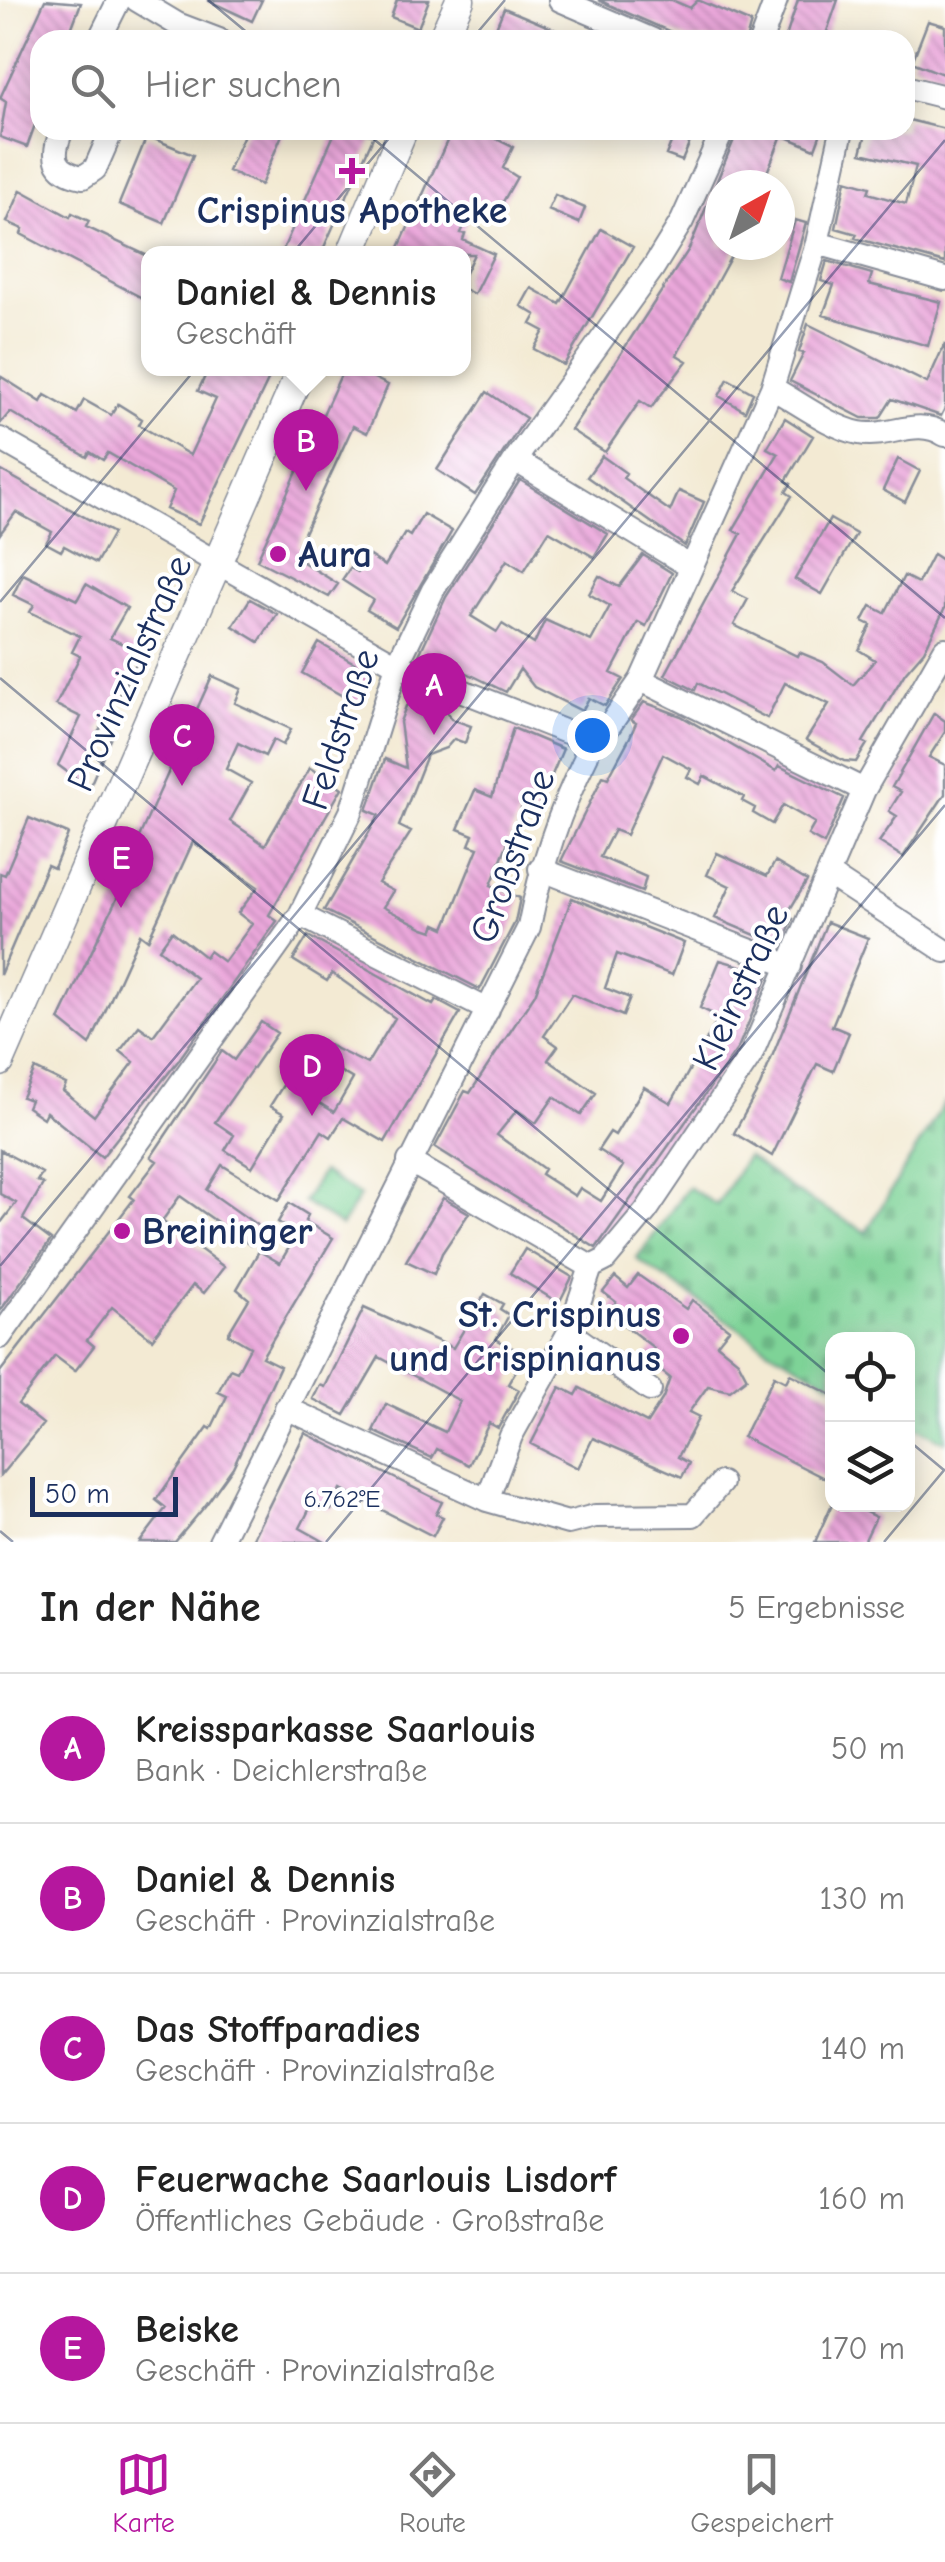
<!DOCTYPE html>
<html lang="de">
<head>
<meta charset="utf-8">
<style>
	:root { --surface:#fff; --page:#f2f2f2; --text:#222; --muted:#767676; --line:#e0e0e0; --accent:#b5179e }
	body { margin:0; font-family:"Comic Neue",sans-serif; background:var(--page); color:var(--text) }
	.controls { position:absolute; right:30px; bottom:30px; display:grid; overflow:hidden; border-radius:20px; box-shadow:0 5px 25px #0003 }
	.controls button { width:90px; height:90px; display:grid; place-items:center; padding:0; border:0; border-bottom:2px solid var(--line); background:var(--surface); color:var(--text); font:50px sans-serif }
	.compass { position:absolute; left:705px; top:170px; width:90px; height:90px; border-radius:50%; background:var(--surface); box-shadow:0 5px 25px #0003; rotate:40deg }
	.scale { position:absolute; left:30px; bottom:25px; width:148px; box-sizing:border-box; padding-left:10px; border:5px solid #1b2f5e; border-top:0; font-size:28px; line-height:35px; white-space:nowrap; color:#1b2f5e; -webkit-text-stroke:8px #fff; paint-order:stroke }
	.you { position:absolute; left:592px; top:735px; width:35px; height:35px; margin:-25px; border:8px solid #fff; border-radius:50%; background:#1a73e8; box-shadow:0 0 0 15px #1a73e833 }
	.badge { display:grid; place-items:center; width:65px; height:65px; border-radius:50%; background:var(--accent); color:#fff; font-size:32px; font-weight:700 }
	.pin { position:absolute; translate:-50% -82px; filter:drop-shadow(0 2px 5px #0008) }
	.pin::after { content:''; position:absolute; top:52px; width:35px; height:30px; background:inherit; clip-path:polygon(0 0,100% 0,50% 100%) }
	.popup { position:absolute; left:141px; top:246px; width:330px; height:130px; box-sizing:border-box; display:grid; place-content:center; border-radius:20px; background:var(--surface); filter:drop-shadow(0 2px 8px #0005); font-size:32px; white-space:nowrap; color:var(--muted) }
	.popup b { font-size:38px; color:var(--text) }
	.popup::after { content:''; position:absolute; left:50%; top:100%; margin-left:-20px; border:20px solid transparent; border-top-color:var(--surface) }
	.list { margin:0; padding:0; list-style:none }
	h2 { display:flex; justify-content:space-between; align-items:center; height:130px; margin:0; padding:0 40px; font-size:42px }
	h2 small { font-size:32px; font-weight:400; color:var(--muted) }
	.list li { display:grid; grid-template-columns:65px 1fr auto; gap:30px; align-items:center; box-sizing:border-box; height:150px; padding:0 40px; border-top:2px solid var(--line) }
	.list b { display:block; font-size:38px; white-space:nowrap }
	.list p { margin:0; font-size:32px; white-space:nowrap; color:var(--muted) }
	.list em { font-size:32px; font-style:normal; color:var(--muted) }
	.icon { flex:none; width:55px; height:55px; fill:none; stroke:currentColor; stroke-width:2; stroke-linecap:round; stroke-linejoin:round }
	.map { position:relative; flex:none; width:945px; height:1542px; overflow:hidden }
	.search { position:absolute; background:var(--surface); box-shadow:0 5px 25px #0003; left:30px; right:30px; top:30px; height:110px; display:flex; align-items:center; gap:25px; box-sizing:border-box; padding:0 35px; border-radius:30px; color:var(--muted); font-size:38px }
	.sheet { height:880px; background:var(--surface) }
	nav { display:flex; justify-content:space-around; align-items:center; box-sizing:border-box; height:140px; border-top:2px solid var(--line); background:var(--surface); font-size:28px; color:var(--muted) }
	nav a { display:grid; justify-items:center; gap:5px }
	nav .on { color:var(--accent) }
	.map>svg:first-child { display:block }
</style>
</head>
<body>
<div class="map">
<svg width="945" height="1542" viewBox="0 0 945 1542">
	<defs>
		<pattern id="cemetery-stones" width="16" height="16" patternUnits="userSpaceOnUse" patternTransform="scale(2.5)"><rect width="16" height="16" fill="#7ed397"/><path d="M2 7V4a2 2 0 0 1 4 0v3zM10 15v-3a2 2 0 0 1 4 0v3z" fill="#6cb585"/></pattern>
		<pattern id="building-back-hatch" width="6" height="6" patternUnits="userSpaceOnUse" patternTransform="scale(2.5)"><rect width="6" height="6" fill="#eba8db"/><path d="M-1 5l2 2M0 0l6 6M5-1l2 2" fill="none" stroke="#be89b5"/></pattern>
	</defs>
	<rect width="100%" height="100%" fill="#fff"/>
	<filter id="ink" filterUnits="userSpaceOnUse"><feTurbulence type="fractalNoise" baseFrequency=".01" numOctaves="2"/><feDisplacementMap in="SourceGraphic" scale="20" xChannelSelector="R" yChannelSelector="G"/><feConvolveMatrix kernelMatrix="1 2 1 2 8 2 1 2 1" color-interpolation-filters="sRGB"/></filter>
	<filter id="wash" filterUnits="userSpaceOnUse"><feTurbulence type="fractalNoise" baseFrequency=".0048" numOctaves="4" result="noise"/><feDisplacementMap in="SourceGraphic" scale="40" xChannelSelector="R" yChannelSelector="G"/><feGaussianBlur stdDeviation="2.25" result="paint"/><feColorMatrix in="noise" values="0 0 0 0 0 0 0 0 0 0 0 0 0 0 0 0 0 1.4 0 .05"/><feComposite in="paint" operator="in"/></filter>
	<g filter="url(#wash)">
		<rect width="100%" height="100%" fill="#f3ead3"/>
		<!-- cemetery -->
		<path fill="url(#cemetery-stones)" stroke="#4c817a" stroke-width="2.5" d="M945,1102V1442L908,1422V1340H832V1383L772,1351L637,1259L688,1187L717,1205L747,1156L794,1191L866,1232Z"/>
		<!-- park -->
		<path fill="#7ed397" stroke="#4c817a" stroke-width="2.5" d="M322,1172L360,1196L341,1226L303,1202Z"/>
		<g id="blocks">
			<!-- building -->
			<path fill="url(#building-back-hatch)" d="M45,0L81,3L67,40H40V111L27,147L0,137L6,102L0,98Z
				M207,0H262L252,21Z
				M397,0H429L418,28L391,17Z
				M598,0H672L690,8L698,0L751,23L746,40H689Z
				M798,0H838L824,40H785Z
				M504,8L580,40H491Z
				M928,21L945,26V75L912,62Z
				M905,119L945,129V263L855,238L857,234L836,228L846,180L870,187L868,193L906,204L916,166L861,153L867,130H905Z
				M246,130H284L261,185L228,171Z
				M336,130L374,135L321,254H281Z
				M452,130H488L486,134L513,147L503,168L517,177L496,214L475,202L461,233L465,234L463,240L494,254L474,294L464,289V275L474,254H396Z
				M676,130H695L682,161L666,155Z
				M738,130H822L815,149L782,135L762,185H720V245H737L677,355L687,361L651,408L640,401L605,452L571,430L689,249Z
				M147,136L193,155L164,223L119,204Z
				M21,190L70,217L72,213L89,221L86,227L148,256V301L21,234L23,229L7,222Z
				M555,195L585,208L579,223L548,210Z
				M795,220L806,223L789,282L778,278Z
				M601,229L633,247L564,365L534,349L544,331L531,324L536,315L521,306L531,288L560,304Z
				M827,261L872,274L869,284L941,302L928,346L823,315L834,285L821,281Z
				M808,324L927,383L945,343V408L941,416L892,399L880,418H862L790,381L804,353L799,352Z
				M209,368H274L199,524L166,509L174,491L108,453L103,460L90,452L87,457L10,412L0,424V376L41,402L45,395L77,413L84,400L111,415L118,404L142,419L139,425L190,455L216,399L198,391Z
				M344,368H379L374,378L388,385L367,433L353,426L298,546L308,550L303,562L338,584L329,597L257,560Z
				M728,379L753,393L745,411L719,396Z
				M487,392L526,418L475,495L437,470Z
				M785,418L813,436L786,481L791,484L786,492L792,496L732,591L748,599L734,625L797,656L799,652L823,662L853,685L875,660L859,650L871,625L863,621L871,606L885,613L904,576L918,583L933,554L945,562V608L924,651L905,673L863,742L867,744L856,762L844,761L806,740L829,704L785,683L767,718L698,683L695,690L665,675L741,534L733,530L778,454L767,448Z
				M602,456L626,473L623,478L670,511L679,491L704,502L685,546L587,477Z
				M898,459L920,471L905,502L883,490Z
				M0,470L113,533L96,563L64,546L61,551L46,543L52,532L16,512L0,534Z
				M520,480L608,534L594,557L549,531L524,571L507,560L471,616L497,632L502,624L534,644L545,620L591,641L610,606L589,594L599,576L619,587L643,555L672,573L646,626L638,622L611,673L623,679L605,706L589,698L582,711L534,687L520,669L506,692L455,667L454,671L418,657L446,597Z
				M423,514L452,531L396,627L367,610L373,600L342,580L350,568L358,572L368,555L385,566L405,533L410,536Z
				M830,519L856,534L822,594L795,579Z
				M23,574L77,600L86,584L127,608L110,638L142,653L98,733L111,737L89,788L58,765L81,717L56,705L80,656L72,652L80,636L30,612L34,605L13,595Z
				M250,599L277,614L259,642L233,626Z
				M319,643L374,674L357,704L302,673Z
				M212,676L241,689L235,703L291,729L283,745L273,740L265,756L238,743L226,769L251,783L230,821L265,845L310,768L342,788L269,915L277,921L178,1061L102,1157L46,1112L43,1118L27,1107L30,1100L22,1097L35,1069L66,1084L63,1091L94,1116L134,1062L120,1051L139,1026L153,1036L196,978L159,949L172,931L205,957L209,951L224,962L252,924L238,913L258,887L193,842L148,940L140,934L90,1045L59,1020L131,869L126,866Z
				M421,697L442,704L451,719L471,726L465,743L454,739L446,748L427,755L399,826L411,832L378,883L393,891L383,907L424,928L433,931L436,924L445,928L478,848L469,845L473,835L458,829L475,790L492,797L513,728L563,749L535,815L521,809L491,885L520,898L515,922L480,989L324,910L379,815L367,810L385,759L406,768L400,722L406,706Z
				M644,702L681,716L776,771L779,766L844,798L824,844L808,835L815,823L783,805L772,824L753,813L755,808L742,801L744,797L704,776L700,784L687,777L691,769L663,754L626,835L614,830L600,857L646,877L642,892L561,861L603,776L608,778L630,737L636,723L631,720Z
				M934,713L945,721V732L929,757L945,765V794L903,857L879,842L897,816L889,811L901,792L892,787Z
				M29,818L68,834L54,868L47,865L0,975V873L5,875Z
				M717,853L767,876L775,862L807,881L786,916L793,919L781,946L715,918L730,886L707,875Z
				M572,898L684,943L672,975L617,954L605,988L630,998L623,1016L572,994L544,1036L558,1046L548,1060L596,1093L581,1115L554,1097L536,1123L517,1110L497,1135L544,1169L541,1174L575,1196L580,1188L601,1201L623,1166L598,1150L610,1132L615,1135L644,1087L671,1103L719,1017L700,1008L720,960L769,974L738,1048L596,1248L435,1147L465,1091L470,1093L535,994Z
				M827,922L868,938L832,1026L849,1033L833,1071L817,1064L772,1156L734,1133L760,1086Z
				M308,936L433,1005L436,1000L460,1013L385,1142L343,1118L331,1137L322,1131L279,1200L222,1165L207,1190L261,1228L250,1245L180,1196L162,1221L224,1267L204,1293L193,1285L152,1339L112,1307L87,1340L94,1346L75,1371L55,1356L18,1404L43,1424L0,1476V1372L134,1199L130,1196L157,1161L151,1157L222,1051L234,1060L261,1022L277,1033L215,1122L234,1135L225,1150L252,1167L284,1114L270,1106L285,1082L334,1112L353,1079L314,1056L322,1042L367,1064L395,1018L332,973L327,981L293,960Z
				M0,1150L42,1173L37,1181L43,1184L23,1219L51,1240L0,1311V1224L16,1203L0,1194Z
				M443,1198L469,1213L442,1253L434,1274L406,1261Z
				M289,1203L308,1215L305,1221L333,1238L262,1357L280,1366L233,1467L205,1506L175,1542H140L166,1508L156,1500L208,1427L211,1429L227,1396L218,1392L230,1369L237,1372L250,1347L228,1334L249,1299L237,1289L259,1251L280,1263L297,1234L278,1222Z
				M525,1249L572,1277L559,1303L510,1273Z
				M638,1275L686,1309L692,1300L729,1329L717,1344L738,1361L747,1378L730,1391L708,1386L689,1412L699,1417L678,1457L689,1463L682,1477L593,1438L578,1468L531,1444L560,1387L576,1395L580,1388L647,1423L663,1398L670,1378L646,1359L654,1348L608,1313L616,1302L603,1292L615,1277L628,1288Z
				M485,1294L503,1304L500,1309L509,1315L496,1339L525,1355L508,1384L519,1390L498,1428L489,1423L469,1465L437,1449L432,1458L373,1431L386,1404L445,1432L460,1401L379,1357L345,1415L313,1399L320,1385L325,1387L364,1308L453,1348Z
				M790,1374L832,1395V1482L743,1437L774,1376L786,1382Z
				M305,1433L442,1502L436,1514L443,1517L433,1536L341,1489L331,1510L313,1502L300,1528L325,1542H251Z
				M832,1504H849L876,1517L864,1542H815Z"/>
		</g>
	</g>
	<g filter="url(#ink)">
		<use href="#blocks" fill-opacity="0" stroke="#878c98" stroke-width="2.5"/>
		<g fill="none" stroke-linecap="round" stroke-linejoin="round">
			<defs>
				<path id="minor" d="M137,0L177,24L219,40
					M560,0L653,40
					M99,40L119,0
					M761,40L776,0
					M905,87L945,97
					M62,130C51,156 53,171 83,177L95,169L112,130
					M817,243L945,279
					M772,388C798,402 830,427 859,433C889,439 916,416 945,435
					M0,439L397,665L574,735L582,743
					M515,460L691,567
					M641,680L864,790
					M582,743L605,732L641,680L772,388L817,243L842,130
					M540,869L790,966
					M831,876L945,951
					M300,915L488,1010
					M409,1161L591,1267
					M591,1267L605,1260L646,1211L751,1055L864,790L945,649
					M569,1332L650,1390
					M0,1337L300,915L351,812L397,665L433,590L515,460L653,268L682,221L723,130
					M286,1408L487,1500L568,1523L595,1516L693,1515L721,1483
					M487,1500L511,1436L569,1332L591,1267
					M220,1542L529,927C541,865 559,811 587,755L582,743"/>
				<path id="major" d="M442,40L460,0
					M351,254L403,130
					M0,1062L302,368"/>
			</defs>
			<!-- minor casing -->
			<use href="#minor" stroke="#878c98" stroke-width="26"/>
			<!-- major casing -->
			<use href="#major" stroke="#878c98" stroke-width="31"/>
			<!-- minor -->
			<use href="#minor" stroke="#fff" stroke-width="22"/>
			<!-- major -->
			<use href="#major" stroke="#fff" stroke-width="28"/>
		</g>
	</g>
	<!-- ticks -->
	<path fill="none" stroke="#1b2f5e" stroke-width="2.5" stroke-opacity="0.45" d="M208,0L256,40M471,40L505,0M363,130L945,618M0,602L396,130M0,678L832,1377M0,1266L945,140M908,1440L945,1471M0,1531L13,1542M326,1542L945,805M884,1542L945,1469"/>
	<!-- markers -->
	<g fill="#b5179e" stroke="#fff" stroke-width="4">
		<path d="M347 156h10v10h10v10h-10v10h-10v-10h-10v-10h10z"/>
		<circle cx="278" cy="554" r="10"/>
		<circle cx="122" cy="1231" r="10"/>
		<circle cx="681" cy="1336" r="10"/>
	</g>
	<g text-anchor="middle" stroke-width="8" stroke-linejoin="round" paint-order="stroke">
		<!-- poi labels -->
		<g font-size="38" font-weight="bold" fill="#1b2f5e" stroke="#fff" text-anchor="start">
			<text x="352" y="223" text-anchor="middle">Crispinus Apotheke</text>
			<text x="298" y="567">Aura</text>
			<text x="142" y="1244">Breininger</text>
			<text x="661" y="1327" text-anchor="end">St. Crispinus<tspan x="661" dy="44">und Crispinianus</tspan></text>
		</g>
		<!-- street labels -->
		<g font-size="38" fill="#1b2f5e" stroke="#fff">
			<text transform="translate(129 673) rotate(-66)" y="13">Provinzialstraße</text>
			<text transform="translate(340 729) rotate(-71)" y="13">Feldstraße</text>
			<text transform="translate(512 856) rotate(-70)" y="13">Großstraße</text>
			<text transform="translate(740 987) rotate(-65)" y="13">Kleinstraße</text>
		</g>
	</g>
	<g font-size="25" text-anchor="middle" fill="#1b2f5e" stroke="#fff" stroke-width="8" stroke-linejoin="round" paint-order="stroke">
		<text x="342" y="1507">6.762°E</text>
	</g>
</svg>
<div class="controls">
<button><svg class="icon" aria-label="locate" viewBox="0 0 24 24"><circle cx="12" cy="12" r="6"/><path d="M12 2v4M12 18v4M2 12h4M18 12h4"/></svg></button>
<button><svg class="icon" aria-label="layers" viewBox="0 0 24 24"><path d="M12 4l9 5-9 5-9-5zM3 14l9 5 9-5"/></svg></button>
</div>
<svg class="compass" viewBox="-18 -18 36 36"><path d="M0-13l5 13h-10z" fill="#e53935"/><path d="M0 13l5-13h-10z" fill="#767676"/></svg>
<div class="scale">50 m</div>
<div class="you"></div>
<div class="pin badge" style="left:434px;top:735px">A</div>
<div class="pin badge" style="left:306px;top:491px">B</div>
<div class="popup"><b>Daniel &amp; Dennis</b>Geschäft</div>
<div class="pin badge" style="left:182px;top:786px">C</div>
<div class="pin badge" style="left:312px;top:1116px">D</div>
<div class="pin badge" style="left:121px;top:908px">E</div>
<div class="search"><svg class="icon" aria-label="search" viewBox="0 0 24 24"><circle cx="10" cy="10" r="6"/><path d="M15 15l6 6"/></svg>Hier suchen</div>
</div>
<section class="sheet">
<h2>In der Nähe<small>5 Ergebnisse</small></h2>
<ul class="list">
<li><span class="badge">A</span><div><b>Kreissparkasse Saarlouis</b><p>Bank · Deichlerstraße</p></div><em>50 m</em></li>
<li><span class="badge">B</span><div><b>Daniel &amp; Dennis</b><p>Geschäft · Provinzialstraße</p></div><em>130 m</em></li>
<li><span class="badge">C</span><div><b>Das Stoffparadies</b><p>Geschäft · Provinzialstraße</p></div><em>140 m</em></li>
<li><span class="badge">D</span><div><b>Feuerwache Saarlouis Lisdorf</b><p>Öffentliches Gebäude · Großstraße</p></div><em>160 m</em></li>
<li><span class="badge">E</span><div><b>Beiske</b><p>Geschäft · Provinzialstraße</p></div><em>170 m</em></li>
</ul>
</section>
<nav>
<a class="on"><svg class="icon" aria-label="map" viewBox="0 0 24 24"><path d="M3 6l6-2 6 2 6-2v14l-6 2-6-2-6 2zM9 4v14M15 6v14"/></svg>Karte</a>
<a><svg class="icon" aria-label="directions" viewBox="0 0 24 24"><path d="M12 3l9 9-9 9-9-9zM9 14v-3h6M13 9l2 2-2 2"/></svg>Route</a>
<a><svg class="icon" aria-label="saved" viewBox="0 0 24 24"><path d="M7 4h10v16l-5-4-5 4z"/></svg>Gespeichert</a>
</nav>
</body>
</html>
